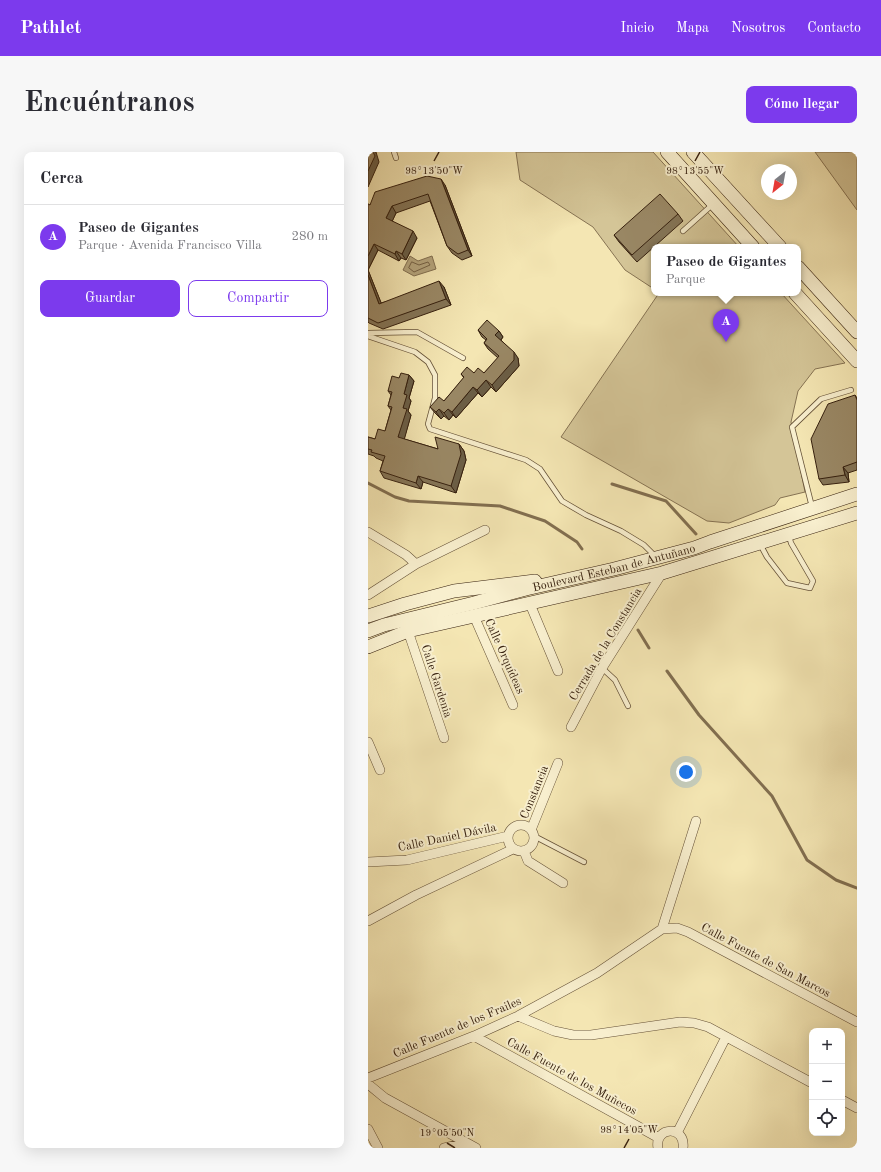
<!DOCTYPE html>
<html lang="es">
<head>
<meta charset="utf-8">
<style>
	:root { --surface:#fff; --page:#f7f7f7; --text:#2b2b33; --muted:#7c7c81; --line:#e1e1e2; --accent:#7c3aed }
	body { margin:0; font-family:"Old Standard TT",serif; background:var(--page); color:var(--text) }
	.controls { position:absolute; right:12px; bottom:12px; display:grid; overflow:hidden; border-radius:8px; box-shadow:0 4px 16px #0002 }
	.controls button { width:36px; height:36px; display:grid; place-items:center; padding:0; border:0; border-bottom:1px solid var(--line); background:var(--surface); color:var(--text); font:20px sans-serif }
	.compass { position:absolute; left:393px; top:12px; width:36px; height:36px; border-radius:50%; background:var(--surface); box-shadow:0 4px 16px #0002; rotate:211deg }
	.you { position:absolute; left:318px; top:620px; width:14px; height:14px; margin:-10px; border:3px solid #fff; border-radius:50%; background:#1a73e8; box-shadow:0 0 0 6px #1a73e833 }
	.badge { display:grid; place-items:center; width:26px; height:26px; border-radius:50%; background:var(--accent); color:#fff; font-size:13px; font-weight:700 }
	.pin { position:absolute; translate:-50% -33px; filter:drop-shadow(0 1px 2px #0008) }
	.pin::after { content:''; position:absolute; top:21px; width:14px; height:12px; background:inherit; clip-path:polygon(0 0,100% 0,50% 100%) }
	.popup { position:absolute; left:283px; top:92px; width:150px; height:52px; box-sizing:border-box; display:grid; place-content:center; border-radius:8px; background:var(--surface); filter:drop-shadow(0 1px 3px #0005); font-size:13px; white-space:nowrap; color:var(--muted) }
	.popup b { font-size:15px; color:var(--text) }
	.popup::after { content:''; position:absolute; left:50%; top:100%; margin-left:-8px; border:8px solid transparent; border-top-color:var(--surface) }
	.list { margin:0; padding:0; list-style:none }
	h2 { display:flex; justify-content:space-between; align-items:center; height:52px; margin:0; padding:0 16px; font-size:17px }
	h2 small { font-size:13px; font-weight:400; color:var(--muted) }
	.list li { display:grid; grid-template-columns:26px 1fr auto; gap:12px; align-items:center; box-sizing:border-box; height:64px; padding:0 16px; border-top:1px solid var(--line) }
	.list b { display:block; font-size:15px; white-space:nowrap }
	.list p { margin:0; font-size:13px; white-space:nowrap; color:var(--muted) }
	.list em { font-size:13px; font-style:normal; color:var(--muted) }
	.actions { display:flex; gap:8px; padding:12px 16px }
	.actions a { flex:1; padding:9px 0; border:1px solid var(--accent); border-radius:8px; text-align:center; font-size:14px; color:var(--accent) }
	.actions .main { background:var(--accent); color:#fff }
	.icon { flex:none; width:22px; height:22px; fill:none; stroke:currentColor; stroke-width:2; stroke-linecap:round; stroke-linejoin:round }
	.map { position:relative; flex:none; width:489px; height:996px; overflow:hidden; border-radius:8px }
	header { display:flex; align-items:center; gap:24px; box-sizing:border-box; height:56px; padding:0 20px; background:var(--accent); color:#fff }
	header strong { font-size:19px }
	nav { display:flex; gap:22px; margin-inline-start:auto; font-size:14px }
	.intro { display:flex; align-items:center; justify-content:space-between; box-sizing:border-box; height:96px; padding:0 24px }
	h1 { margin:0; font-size:28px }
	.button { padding:10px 18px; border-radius:8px; background:var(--accent); color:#fff; font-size:14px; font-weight:700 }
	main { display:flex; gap:24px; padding:0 24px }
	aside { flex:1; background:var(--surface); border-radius:8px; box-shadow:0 4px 16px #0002 }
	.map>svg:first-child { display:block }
</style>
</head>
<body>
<header>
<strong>Pathlet</strong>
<nav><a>Inicio</a><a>Mapa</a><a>Nosotros</a><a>Contacto</a></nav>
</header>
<div class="intro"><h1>Encuéntranos</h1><a class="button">Cómo llegar</a></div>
<main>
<aside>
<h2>Cerca<small></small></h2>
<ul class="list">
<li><span class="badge">A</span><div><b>Paseo de Gigantes</b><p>Parque · Avenida Francisco Villa</p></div><em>280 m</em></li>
</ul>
<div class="actions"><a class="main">Guardar</a><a>Compartir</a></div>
</aside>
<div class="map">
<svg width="489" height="996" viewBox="0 0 489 996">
	<rect width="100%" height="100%" fill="#f4e6b3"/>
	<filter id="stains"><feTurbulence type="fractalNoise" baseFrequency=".005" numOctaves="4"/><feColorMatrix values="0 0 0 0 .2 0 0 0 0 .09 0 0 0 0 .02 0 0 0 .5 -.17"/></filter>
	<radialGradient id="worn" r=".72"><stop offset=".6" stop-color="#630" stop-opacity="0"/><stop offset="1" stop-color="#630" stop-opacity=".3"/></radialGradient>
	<!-- green -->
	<path fill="#d4c597" stroke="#867353" d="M148,0H285L371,95H286V137L257,118L225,75L152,28Z
		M447,0H489V58Z
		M291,141H413L477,211L447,217L430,239L423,270L437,340L412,346L407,353L361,371L339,369L193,285Z"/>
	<!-- water -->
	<path fill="#b4a37b" stroke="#826f50" d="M42,104L50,109L64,104L68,117L46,124L35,118Z"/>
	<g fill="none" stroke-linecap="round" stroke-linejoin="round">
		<!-- shore -->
		<path stroke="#766245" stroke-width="1" d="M44,110L51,113L60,110L62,113L46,120L41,116Z"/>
		<!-- stream -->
		<path stroke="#826f50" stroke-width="3" d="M0,331L27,345L41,349L132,354L177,369L209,390L214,397
			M244,332L298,349L328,382
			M270,478L281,496
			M299,519L331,563L404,644L439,708L468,728L489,736"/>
		<defs>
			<path id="lane" d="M26,0L28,6
				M315,79L344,53
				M0,181L49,180L95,206
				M0,184L47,200L60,210L67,223V246L60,272L62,277L158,308L172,317L194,349L218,363L253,379L276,393L288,405
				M444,355L424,275L453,247L483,238
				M392,392L399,405L419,431L442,436L445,429L423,391L421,384
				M234,516L247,528L260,554
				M166,684L216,710"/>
			<path id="street" d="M0,380L38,403L48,412L0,443
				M48,412L117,378
				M162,452L190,519
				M106,464L145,553
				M40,479L76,586
				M203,575L234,516L294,421
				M0,590L12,618
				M140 686a13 13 0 1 1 26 0a13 13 0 1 1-26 0Z
				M163,678L190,611
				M156,699L160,709L195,731
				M0,710L39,708L140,684
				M0,769L48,743L145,697
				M294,777L309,776L320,780L489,870
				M150,864L186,879L205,883H223L312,870L326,871L340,875L444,931
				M106,884L291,986
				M0,926L106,884L150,864L229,821L294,777L328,669
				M0,932L17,946L108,996
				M474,948L489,956
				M0,977L10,996
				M309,981L358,885
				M76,996L99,991
				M290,996C286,974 318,973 315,996"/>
			<g id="secondary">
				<path d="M299,0L385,95"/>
				<path d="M325,0L412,95"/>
				<path d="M430,115L489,180"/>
				<path d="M427,141L489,209"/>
				<path d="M0,464L37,452L86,439L167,429"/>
				<path id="s1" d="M0,479L16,473L106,451L158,437L246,417L326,396L342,390L489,342"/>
				<path d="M0,495L40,479L294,421L489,361"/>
			</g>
		</defs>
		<!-- lane casing -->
		<use href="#lane" stroke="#665238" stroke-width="6"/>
		<!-- street casing -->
		<use href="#street" stroke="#665238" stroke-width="10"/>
		<!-- secondary casing -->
		<use href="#secondary" stroke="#37210f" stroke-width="14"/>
		<!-- lane -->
		<use href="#lane" stroke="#f8efce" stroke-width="4.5"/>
		<!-- street -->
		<use href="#street" stroke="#f8efce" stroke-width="9"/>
		<!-- secondary -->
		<use href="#secondary" stroke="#f8efce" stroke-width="13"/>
	</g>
	<!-- wall -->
	<path fill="#847456" stroke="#37210f" d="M77,33L104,104L94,108L84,101L79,94L62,49L28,61L24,69L49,86L38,108L33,106L31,109L10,98L0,118L13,151L76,135L83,153L15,177L1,171L0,170V52L2,53Z
		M310,62L315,69L269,110L251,90L246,83Z
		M110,178L131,179L135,185L133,188L150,206L151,214L128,240L123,235L114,245L110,241L88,266L85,263L81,268L76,264L73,267L67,261L62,255L76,249L96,226L93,222L106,221H116L130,206L120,197L116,191L118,188L114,185Z
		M41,223L46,229L41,246L43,249L40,259L43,263L36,287L70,297L91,292L96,299L98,308L88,341L55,330L53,337L16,326L12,319L15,309L8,306L6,304L0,302V285L7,287L17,279L23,258L20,254L23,243L20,239L31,226Z
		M487,243L489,246V318L480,321L481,330L455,333L451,327Z"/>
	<!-- shaded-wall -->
	<path fill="#6b5e46" stroke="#37210f" d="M5,0H8L11,10L0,35V19Z
		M73,27L77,33L104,104L100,98Z
		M24,54L28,61L23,72L18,66Z
		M45,79L49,86L38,108L34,102Z
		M6,92L10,98L0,118L16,158L11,152L0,123V104Z
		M28,99L33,106L31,109L27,102Z
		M71,129L76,135L83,153L78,147Z
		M131,179L135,185L131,190L127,183Z
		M146,200L150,206L151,214L128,240L124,233Z
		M41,223L46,229L41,246L43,249L40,259L43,263L35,292L30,285L35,256L36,242Z
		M118,228L123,235L114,245L109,238Z
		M105,235L110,241L88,266L84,260Z
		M71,257L76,264L73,267L68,260Z
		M80,257L85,263L81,268L76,261Z
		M91,292L96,299L98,308L88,341L83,334Z
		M475,315L480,321L481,330L477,323Z
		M50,324L55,330L53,337L48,331Z"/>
	<!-- building -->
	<path fill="#998764" stroke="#37210f" d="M0,0H5L7,4L0,19Z
		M59,24L73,27L100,98L90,102L79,94L60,42L24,54L18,66L45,79L34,102L28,99L27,102L6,92L0,104V52L2,53L7,40Z
		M292,42L310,62L264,103L246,83Z
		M0,123L11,152L71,129L78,147L10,171L0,166Z
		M119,168L131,179L127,183L146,200V208L124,233L118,228L109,238L105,235L84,260L80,257L76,261L71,257L68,260L62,255L71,245L76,249L96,225L93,222L99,215L106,221L110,216L116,221L131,204L116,191L119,187L110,178Z
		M33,221L41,223L36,242L39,243L35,256L39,257L30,285L70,297L67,285L91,292L93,302L83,334L50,324L48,331L12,319L17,304L3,300L4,298L0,297V285L7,287L10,277L17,279L24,255L20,254L24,240L20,239L24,224L31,226Z
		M487,243L489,248V310L475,315L477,323L451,327L443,287L460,252Z"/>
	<!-- ticks -->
	<path fill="none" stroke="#37210f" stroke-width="1.5" d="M66,9L71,0M327,9L332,0M79,991L87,996M256,996L261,987"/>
	<g text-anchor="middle" stroke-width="4" stroke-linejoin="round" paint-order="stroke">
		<!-- street labels -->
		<g font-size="12" fill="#37210f" stroke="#f8efce">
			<text dy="4" stroke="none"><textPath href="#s1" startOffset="254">Boulevard Esteban de Antuñano</textPath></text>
			<text transform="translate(237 492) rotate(-59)" y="4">Cerrada de la Constancia</text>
			<text transform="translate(137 504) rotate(66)" y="4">Calle Orquídeas</text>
			<text transform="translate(69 529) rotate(72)" y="4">Calle Gardenia</text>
			<text transform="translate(166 640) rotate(-68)" y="4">Constancia</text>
			<text transform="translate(79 685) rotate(-12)" y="4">Calle Daniel Dávila</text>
			<text transform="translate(398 808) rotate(28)" y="4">Calle Fuente de San Marcos</text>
			<text transform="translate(89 875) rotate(-23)" y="4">Calle Fuente de los Frailes</text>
			<text transform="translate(204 924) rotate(29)" y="4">Calle Fuente de los Muñecos</text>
		</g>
	</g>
	<g font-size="10" text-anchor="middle" fill="#37210f" stroke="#f8efce" stroke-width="4" stroke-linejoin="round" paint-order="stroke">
		<text x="327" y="22">98°13'55"W</text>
		<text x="66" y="22">98°13'50"W</text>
		<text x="261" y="981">98°14'05"W</text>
		<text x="79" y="984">19°05'50"N</text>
	</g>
	<rect width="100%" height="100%" filter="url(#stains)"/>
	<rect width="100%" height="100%" fill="url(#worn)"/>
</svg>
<div class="controls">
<button>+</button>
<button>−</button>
<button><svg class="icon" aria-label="locate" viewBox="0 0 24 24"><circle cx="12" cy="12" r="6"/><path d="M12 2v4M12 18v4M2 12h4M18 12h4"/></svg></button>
</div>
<svg class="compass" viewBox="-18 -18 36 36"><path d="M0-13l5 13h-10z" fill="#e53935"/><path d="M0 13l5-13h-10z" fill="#7c7c81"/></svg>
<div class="you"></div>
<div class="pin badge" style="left:358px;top:190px">A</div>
<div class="popup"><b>Paseo de Gigantes</b>Parque</div>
</div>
</main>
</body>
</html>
